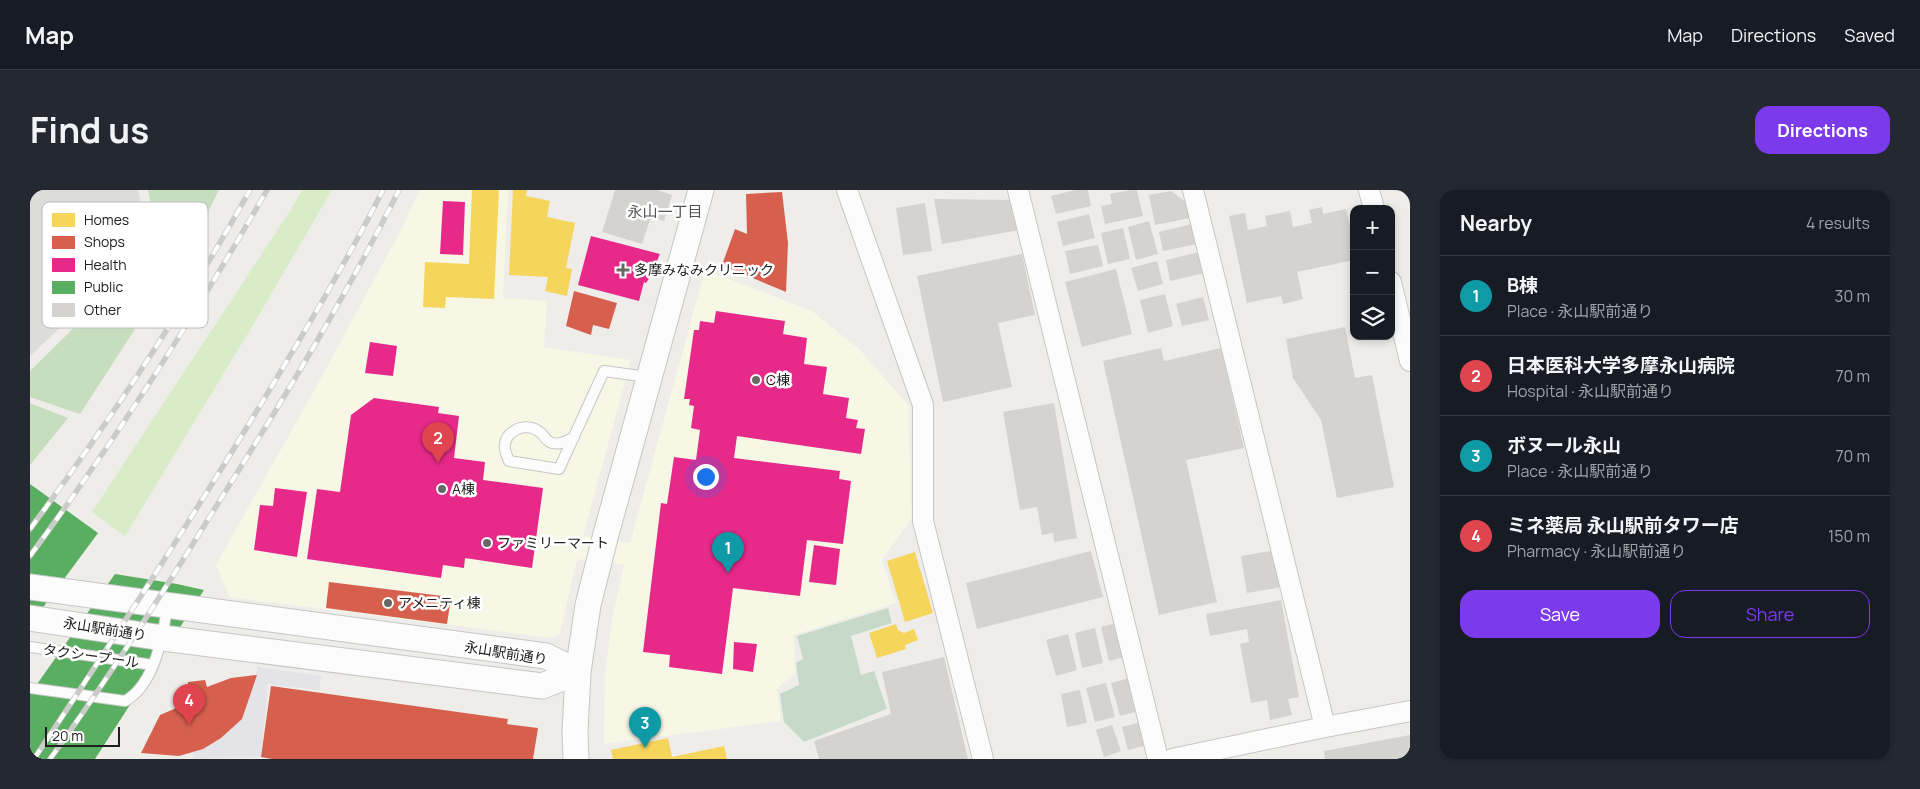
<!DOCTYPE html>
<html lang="en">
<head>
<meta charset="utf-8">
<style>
	:root { --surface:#171b24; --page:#242831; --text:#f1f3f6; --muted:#9ea1a6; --line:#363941; --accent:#7c3aed }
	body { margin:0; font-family:Manrope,"Noto Sans JP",sans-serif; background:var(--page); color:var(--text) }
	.controls { position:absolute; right:15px; top:15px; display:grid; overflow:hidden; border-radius:10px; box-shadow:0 2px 8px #0003 }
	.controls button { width:45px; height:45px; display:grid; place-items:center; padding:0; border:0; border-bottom:1px solid var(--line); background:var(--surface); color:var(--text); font:25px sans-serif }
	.scale { position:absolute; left:15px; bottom:12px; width:75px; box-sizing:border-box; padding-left:5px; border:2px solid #202020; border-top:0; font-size:14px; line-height:18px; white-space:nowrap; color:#202020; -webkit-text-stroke:4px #fff; paint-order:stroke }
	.you { position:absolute; left:675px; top:286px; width:18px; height:18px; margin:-12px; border:4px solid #fff; border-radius:50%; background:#1a73e8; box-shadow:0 0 0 8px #1a73e833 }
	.badge { display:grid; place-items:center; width:32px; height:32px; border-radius:50%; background:var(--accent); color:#fff; font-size:16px; font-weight:700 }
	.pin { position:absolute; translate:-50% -41px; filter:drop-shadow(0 1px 2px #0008) }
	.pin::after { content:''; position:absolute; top:26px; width:18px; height:15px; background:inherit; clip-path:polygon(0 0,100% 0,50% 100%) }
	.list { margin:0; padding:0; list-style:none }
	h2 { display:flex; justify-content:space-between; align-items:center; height:65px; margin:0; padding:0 20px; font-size:21px }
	h2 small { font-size:16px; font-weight:400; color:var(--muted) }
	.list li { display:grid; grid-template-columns:32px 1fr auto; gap:15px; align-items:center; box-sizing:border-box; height:80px; padding:0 20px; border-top:1px solid var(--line) }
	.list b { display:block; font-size:19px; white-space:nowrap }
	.list p { margin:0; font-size:16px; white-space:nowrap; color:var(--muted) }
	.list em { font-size:16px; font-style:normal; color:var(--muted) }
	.actions { display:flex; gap:10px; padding:15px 20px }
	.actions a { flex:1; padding:11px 0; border:1px solid var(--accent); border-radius:15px; text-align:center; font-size:18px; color:var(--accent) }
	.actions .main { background:var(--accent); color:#fff }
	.icon { flex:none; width:28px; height:28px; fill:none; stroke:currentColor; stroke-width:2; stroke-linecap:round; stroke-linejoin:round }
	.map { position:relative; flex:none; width:1380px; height:569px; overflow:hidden; border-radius:15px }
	header { display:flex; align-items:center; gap:30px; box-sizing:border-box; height:70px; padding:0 25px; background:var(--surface); border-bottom:1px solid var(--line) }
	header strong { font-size:24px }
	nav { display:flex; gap:28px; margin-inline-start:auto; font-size:18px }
	.intro { display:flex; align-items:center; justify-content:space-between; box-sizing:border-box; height:120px; padding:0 30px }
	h1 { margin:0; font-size:35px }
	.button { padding:12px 22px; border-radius:15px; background:var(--accent); color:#fff; font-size:18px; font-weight:700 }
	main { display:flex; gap:30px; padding:0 30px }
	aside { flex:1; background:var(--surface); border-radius:15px; box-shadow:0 2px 8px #0003 }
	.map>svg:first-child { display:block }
</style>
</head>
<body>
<header>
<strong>Map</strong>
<nav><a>Map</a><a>Directions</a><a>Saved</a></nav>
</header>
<div class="intro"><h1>Find us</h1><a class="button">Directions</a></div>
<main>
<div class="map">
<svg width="1380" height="569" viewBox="0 0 1380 569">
	<rect width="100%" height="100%" fill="#eeede9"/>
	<!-- education -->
	<path fill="#f6f7e5" d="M390,0H478L473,108L517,111L514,157L601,170L553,346L600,353L675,80L782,121L830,160L879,216L881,329L852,370L866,413L764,445L765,483L747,499L751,531L574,554L575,483L582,429L594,375L547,369L530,443L521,448L199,407L186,375L290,190L366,49Z"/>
	<!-- religious -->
	<path fill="#dcdcda" d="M0,0H108L111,13L60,110L0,166Z"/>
	<!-- grass -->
	<path fill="#d8ecc7" d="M272,0H302L220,140L95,346L62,322L262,18Z"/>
	<!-- forest -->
	<path fill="#c6debe" d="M118,0H189L167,43L50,224L0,207V181L67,115L121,14Z
		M0,213L38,228L0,275Z"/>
	<!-- cemetery -->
	<path fill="#c7dac9" d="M858,418L862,433L821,446L831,485L844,481L857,519L774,552L754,532L750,504L769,495L766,473L773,469L767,446Z"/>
	<!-- plaza -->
	<path fill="#e4e3e8" d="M228,477L291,486L289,500L238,494L231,567L164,569L162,562L173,559L191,548L212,529Z"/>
	<!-- homes -->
	<path fill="#f6d55c" d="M442,0H469L464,109L416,107L415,118L393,117L395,72L439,74Z
		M483,0H497L496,6L520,11L517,27L545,33L536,78L542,79L537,106L515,101L518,87L479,85Z
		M885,362L903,423L875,432L857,371Z
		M866,434L868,440L874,443L884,439L888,450L875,455L876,459L847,468L839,443Z
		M638,548L642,567L694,556L697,569H583L581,560Z"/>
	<!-- shops -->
	<path fill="#d6604d" d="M752,2L758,53L756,102L692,75L705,39L717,44L716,4Z
		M544,101L587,113L579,139L563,135L561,145L536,136Z
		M299,392L421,407L417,434L296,418Z
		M227,485L212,529L191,548L173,559L149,566L111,563L130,525L158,513V492L175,490L177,497L201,488Z
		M241,496L478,529L477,534L508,538L503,569H242L231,567Z"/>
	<!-- health -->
	<path fill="#e7298a" d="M413,11L435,12L433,65L410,64Z
		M561,46L630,64L620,87L616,93L614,92L609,111L548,95Z
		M686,121L755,131L753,144L777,148L774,174L797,177L793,204L819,208L816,228L828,230L826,238L835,239L831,264L707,246L704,268L810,281L809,289L821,291L813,354L777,350L770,406L703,398L692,484L639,477L640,465L613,462L631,313L637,314L644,267L666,270L670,240L661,238L664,216L659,215L660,209H654L664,140H669L670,131L684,133Z
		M340,152L367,156L363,186L335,183Z
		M344,208L409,217L408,223L429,226L424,268L455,272L453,290L513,298L502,378L435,368L434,378L413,375L411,388L277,369L287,299L310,302L321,225Z
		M245,298L277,302L267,367L224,360L230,315L243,316Z
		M784,355L810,359L806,395L779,392Z
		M704,452L727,454L723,482L703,479Z"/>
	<!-- public -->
	<path fill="#5aae61" d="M0,294L68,343L0,435Z
		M85,384L147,394L174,400L65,569H0V504Z"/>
	<!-- building -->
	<path fill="#d5d3d0" d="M585,0H628L642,5L634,31L621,27L612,54L572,42Z
		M1045,0H1058L1061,16L1026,24L1021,6Z
		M1101,0H1107L1113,26L1075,34L1071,16L1082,14L1080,4Z
		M1141,1L1157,13L1160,28L1125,35L1119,5Z
		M904,9L984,10L989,40L912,54Z
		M895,13L902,61L873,65L866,18Z
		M1292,17L1293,24L1316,19L1322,45H1324V70L1267,82L1273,109L1253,114L1251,106L1217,113L1199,26L1215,23L1218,40L1237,36L1235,26L1260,21L1263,37L1282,33L1279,20Z
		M1059,24L1065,48L1033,56L1027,32Z
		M1119,31L1128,64L1106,70L1098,37Z
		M1162,34L1167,54L1133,61L1129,42Z
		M1093,38L1100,69L1078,74L1071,43Z
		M1068,55L1073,76L1040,84L1035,61Z
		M1169,62L1175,83L1140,91L1136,70Z
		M992,64L1005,125L968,133L982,197L913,212L887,86Z
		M1127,71L1133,94L1108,101L1101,78Z
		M1086,79L1102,144L1052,157L1035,92Z
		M1135,104L1143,136L1118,143L1110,110Z
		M1173,107L1179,130L1152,136L1146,114Z
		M1315,137L1325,188L1342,185L1364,297L1307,308L1291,230L1263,188L1256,149Z
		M1131,158L1134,171L1191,158L1214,258L1156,270L1187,412L1129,425L1073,171Z
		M1024,213L1047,348L1024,352L1023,343L1012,345L1007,317L990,320L973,222Z
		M1247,360L1253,397L1217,403L1211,366Z
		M1061,361L1073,407L947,439L936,393Z
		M1251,410L1269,507L1258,509L1262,525L1240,530L1237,510L1221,513L1210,454L1219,452L1217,439L1180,446L1176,424Z
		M1089,432L1097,466L1079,471L1071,437Z
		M1065,438L1073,473L1052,478L1045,443Z
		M1038,444L1047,480L1026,486L1016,450Z
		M914,467L938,569H789L784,551L861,524L852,482Z
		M1099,488L1109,521L1090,526L1081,493Z
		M1076,493L1085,527L1065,532L1056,498Z
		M1050,500L1057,533L1037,537L1031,504Z
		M1112,532L1118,555L1098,560L1092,537Z
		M1082,535L1091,561L1074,567L1066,540Z
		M1380,545V569H1295L1294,561Z"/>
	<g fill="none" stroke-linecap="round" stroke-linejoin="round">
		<defs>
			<path id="service" d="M544,247C537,251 530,255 522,253C516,251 515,247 511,243C501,234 488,236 479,245C472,253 475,262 479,271L529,279L574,181L618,187
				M0,457L123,475
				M0,498L95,511C124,495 133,448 137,417"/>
			<path id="minor" d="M817,0L893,215V331L953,569
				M988,0L1128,569
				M1163,0L1295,537
				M1339,0L1344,19
				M1361,92L1380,171
				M1142,569L1295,537L1380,521"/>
			<path id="tertiary" d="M0,397L516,466L548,482
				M0,428L133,448L512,496L548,482
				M546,569L545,542L548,482L558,415L576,344L671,0"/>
		</defs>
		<!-- service casing -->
		<use href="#service" stroke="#c7c6c5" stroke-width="12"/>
		<!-- minor casing -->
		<use href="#minor" stroke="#c7c6c5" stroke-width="22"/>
		<!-- tertiary casing -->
		<use href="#tertiary" stroke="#c7c6c5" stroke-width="27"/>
		<!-- service -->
		<use href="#service" stroke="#fcfcfc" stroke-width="10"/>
		<!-- minor -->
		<use href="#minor" stroke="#fcfcfc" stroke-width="20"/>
		<!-- tertiary -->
		<use href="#tertiary" stroke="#fcfcfc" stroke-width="25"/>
		<defs>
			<path id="rail" d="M0,339C80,231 155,117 220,0
				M0,366C86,249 165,126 237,0
				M4,569C80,455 154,341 225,224C269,151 314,77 353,0
				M20,569C81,485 137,396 192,307C255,207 316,106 369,0"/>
		</defs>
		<!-- rail casing -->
		<use href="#rail" stroke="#cbcbca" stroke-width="5.5"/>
		<!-- rail -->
		<use href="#rail" stroke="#fff" stroke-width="4" stroke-dasharray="11" stroke-linecap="butt"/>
	</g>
	<!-- markers -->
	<g fill="#686866" stroke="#fff" stroke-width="2">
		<path d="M590.5 72.5h5v5h5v5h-5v5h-5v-5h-5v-5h5z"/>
		<circle cx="726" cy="190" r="5"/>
		<circle cx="412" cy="299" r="5"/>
		<circle cx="457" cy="353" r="5"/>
		<circle cx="358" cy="413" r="5"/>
	</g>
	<g text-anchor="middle" stroke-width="5" stroke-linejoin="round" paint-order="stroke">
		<!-- poi labels -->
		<g font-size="14" fill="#202020" stroke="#fff" text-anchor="start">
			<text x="604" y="85">多摩みなみクリニック</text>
			<text x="736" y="195">C棟</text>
			<text x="422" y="304">A棟</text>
			<text x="467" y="358">ファミリーマート</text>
			<text x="368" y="418">アメニティ棟</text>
		</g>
		<!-- street labels -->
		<g font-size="14" fill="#202020" stroke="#fff">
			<text transform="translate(75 439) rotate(9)" y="5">永山駅前通り</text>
			<text transform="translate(476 463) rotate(9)" y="5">永山駅前通り</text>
			<text transform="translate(61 466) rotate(8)" y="5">タクシープール</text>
		</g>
		<!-- neighbourhood labels -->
		<g font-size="15" fill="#535353" stroke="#fff">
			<text x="635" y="27">永山一丁目</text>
		</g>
	</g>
	<!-- legend -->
	<rect x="12" y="12" width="166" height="126" rx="8" fill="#fff" stroke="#bcbcbc" stroke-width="1"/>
	<rect x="22" y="23" width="23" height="14" fill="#f6d55c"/>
	<rect x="22" y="46" width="23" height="13" fill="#d6604d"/>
	<rect x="22" y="68" width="23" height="14" fill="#e7298a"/>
	<rect x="22" y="91" width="23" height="13" fill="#5aae61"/>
	<rect x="22" y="113" width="23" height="14" fill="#d5d3d0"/>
	<g font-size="14" fill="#202020">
		<text x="54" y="35">Homes</text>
		<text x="54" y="57">Shops</text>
		<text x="54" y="80">Health</text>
		<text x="54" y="102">Public</text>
		<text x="54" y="125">Other</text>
	</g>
</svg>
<div class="controls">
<button>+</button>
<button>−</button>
<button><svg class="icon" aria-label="layers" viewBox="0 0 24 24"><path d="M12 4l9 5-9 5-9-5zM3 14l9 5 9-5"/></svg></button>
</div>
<div class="scale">20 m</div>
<div class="you"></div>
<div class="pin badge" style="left:698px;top:383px;background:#0f9aa8">1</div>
<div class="pin badge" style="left:408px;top:273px;background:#e0444e">2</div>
<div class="pin badge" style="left:615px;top:558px;background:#0f9aa8">3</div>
<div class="pin badge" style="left:159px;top:535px;background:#e0444e">4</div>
</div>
<aside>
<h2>Nearby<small>4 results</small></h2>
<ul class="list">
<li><span class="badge" style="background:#0f9aa8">1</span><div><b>B棟</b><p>Place · 永山駅前通り</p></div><em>30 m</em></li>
<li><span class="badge" style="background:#e0444e">2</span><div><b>日本医科大学多摩永山病院</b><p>Hospital · 永山駅前通り</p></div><em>70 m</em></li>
<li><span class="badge" style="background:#0f9aa8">3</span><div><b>ボヌール永山</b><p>Place · 永山駅前通り</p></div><em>70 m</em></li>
<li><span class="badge" style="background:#e0444e">4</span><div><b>ミネ薬局 永山駅前タワー店</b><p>Pharmacy · 永山駅前通り</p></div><em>150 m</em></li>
</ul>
<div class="actions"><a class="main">Save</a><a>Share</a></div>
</aside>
</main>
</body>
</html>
